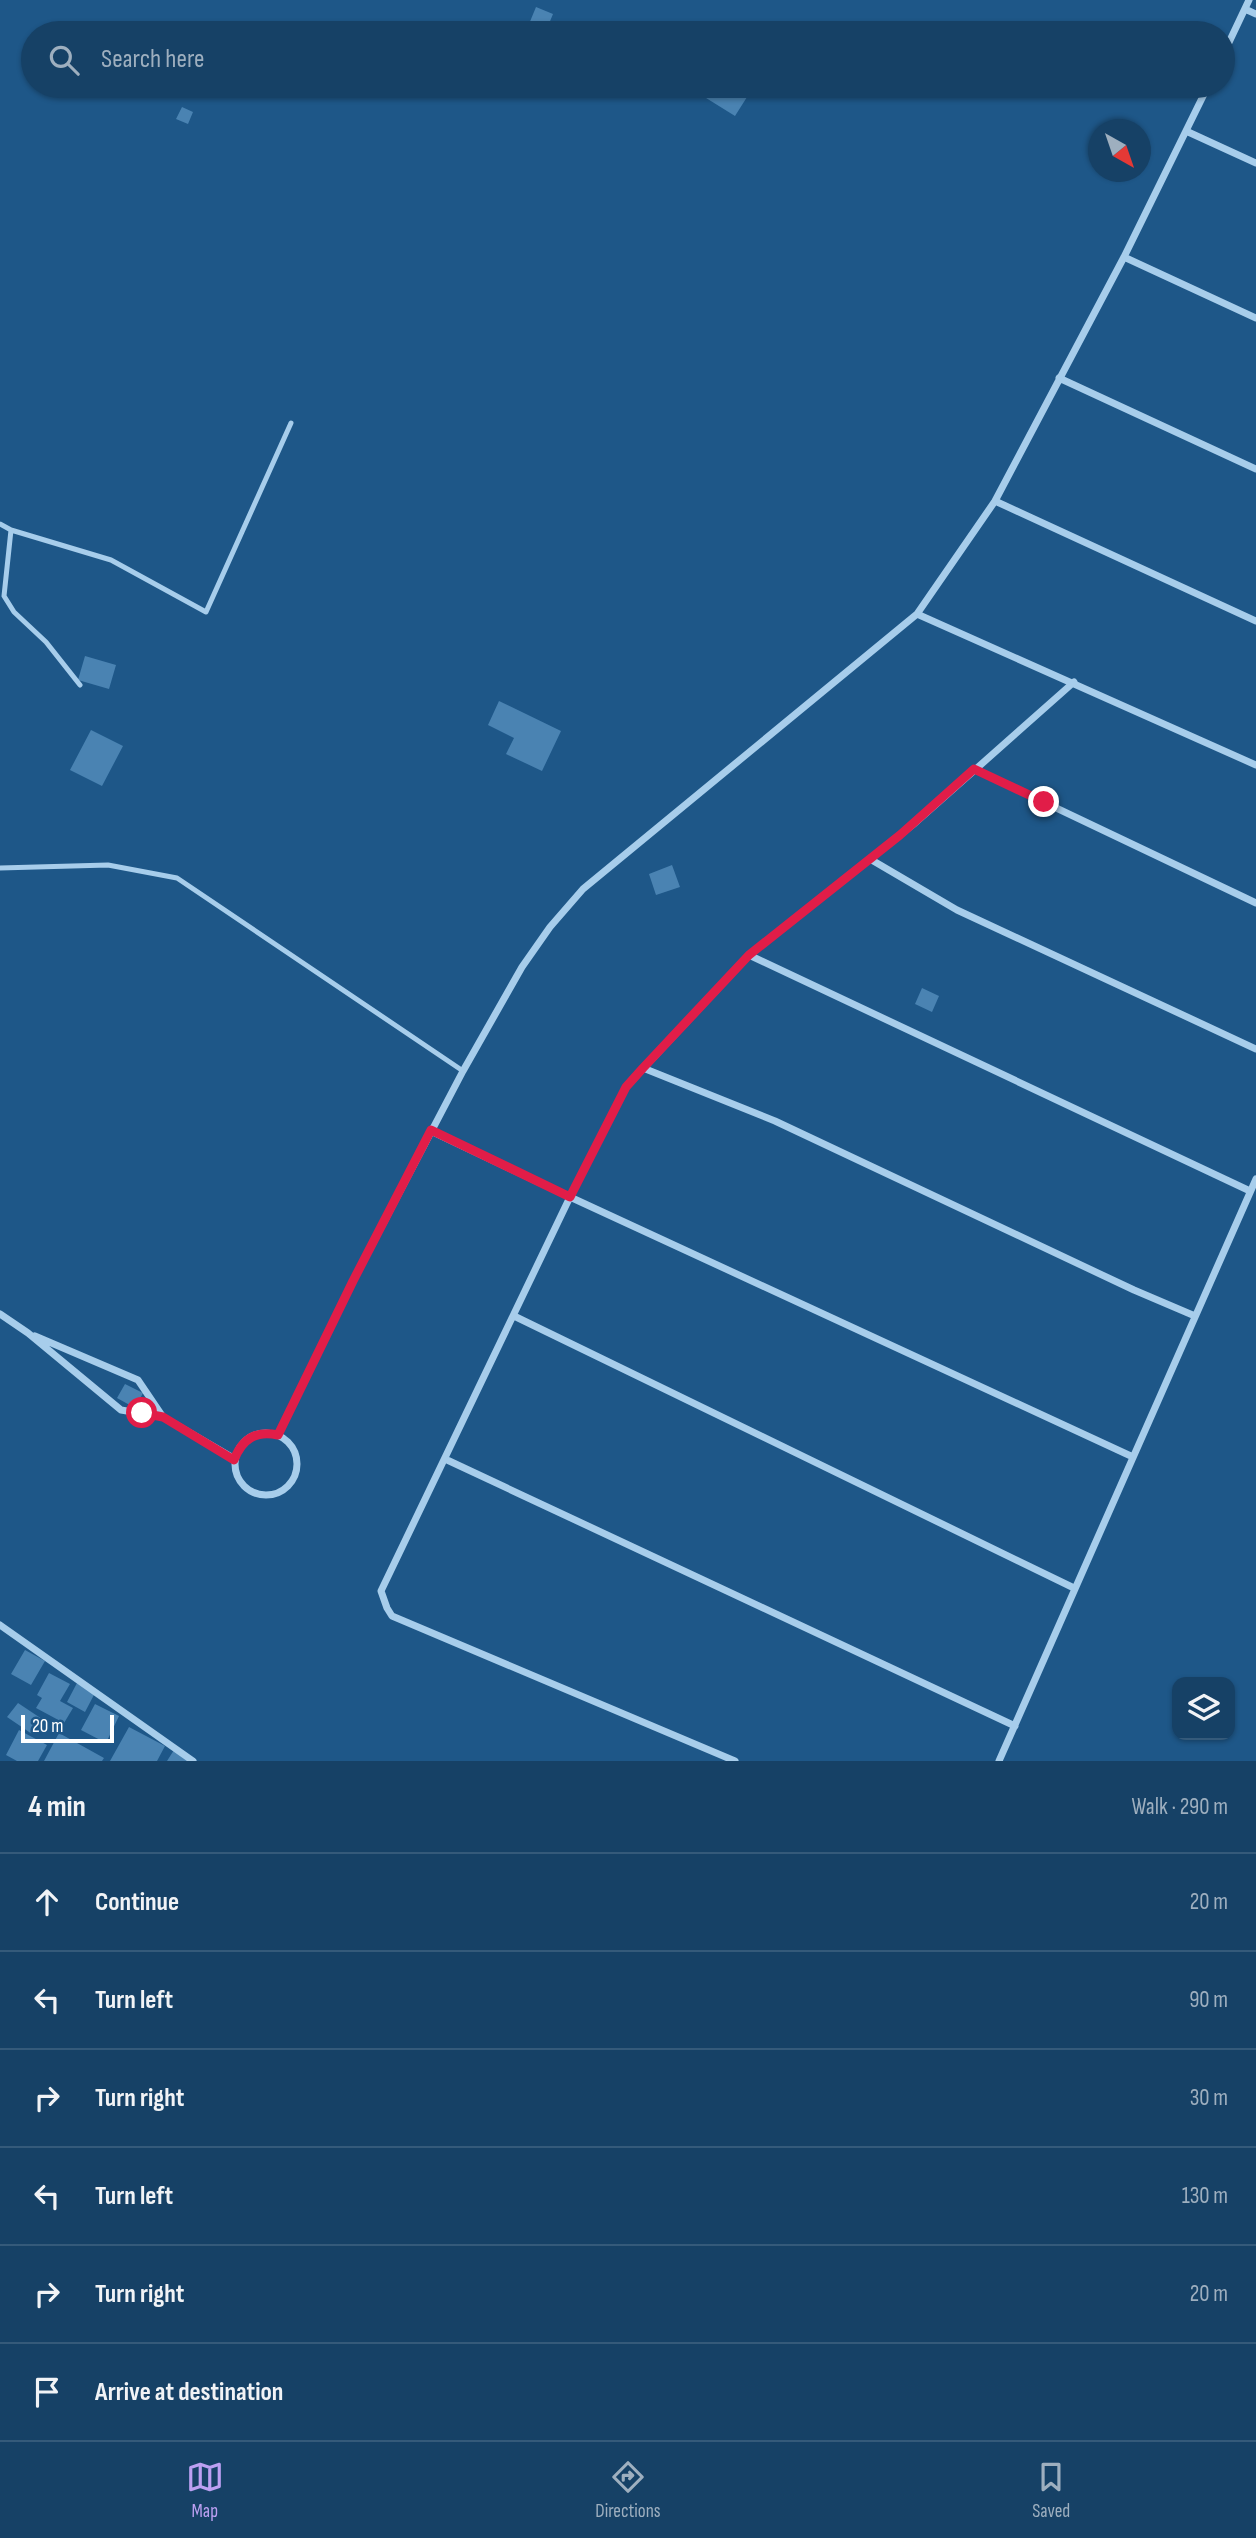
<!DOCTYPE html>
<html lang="en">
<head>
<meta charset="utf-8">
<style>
	:root { --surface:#164166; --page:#1f486c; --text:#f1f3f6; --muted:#9eafbf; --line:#355a7a; --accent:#bca0f2 }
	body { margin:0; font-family:"Sofia Sans Condensed",sans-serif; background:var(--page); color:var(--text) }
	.controls { position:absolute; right:21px; bottom:21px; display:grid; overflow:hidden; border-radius:14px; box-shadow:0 2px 5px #0004 }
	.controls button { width:63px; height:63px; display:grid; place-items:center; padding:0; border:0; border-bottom:2px solid var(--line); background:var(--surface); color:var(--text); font:35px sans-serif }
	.compass { position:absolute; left:1088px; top:119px; width:63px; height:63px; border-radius:50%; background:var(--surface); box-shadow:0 2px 5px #0004; rotate:140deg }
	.scale { position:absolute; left:21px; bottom:18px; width:93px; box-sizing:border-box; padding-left:7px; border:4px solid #fff; border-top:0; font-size:19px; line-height:24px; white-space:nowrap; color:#fff; -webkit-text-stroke:5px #1e5788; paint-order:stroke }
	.stop { position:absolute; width:21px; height:21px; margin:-16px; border:5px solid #e11d48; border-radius:50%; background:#fff }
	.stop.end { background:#e11d48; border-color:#fff; box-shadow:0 2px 7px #0008 }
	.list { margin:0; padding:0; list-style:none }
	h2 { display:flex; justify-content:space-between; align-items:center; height:91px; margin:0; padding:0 28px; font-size:30px }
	h2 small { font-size:23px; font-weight:400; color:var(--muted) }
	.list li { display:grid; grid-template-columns:46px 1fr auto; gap:21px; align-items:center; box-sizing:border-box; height:98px; padding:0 28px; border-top:2px solid var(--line) }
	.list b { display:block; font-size:26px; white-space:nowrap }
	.list em { font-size:23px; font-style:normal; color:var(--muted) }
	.icon { flex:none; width:38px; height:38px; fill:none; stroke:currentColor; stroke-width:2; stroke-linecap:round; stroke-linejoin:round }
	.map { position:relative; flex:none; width:1256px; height:1761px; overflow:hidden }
	.search { position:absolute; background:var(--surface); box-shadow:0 2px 5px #0004; left:21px; right:21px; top:21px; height:77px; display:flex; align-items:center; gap:18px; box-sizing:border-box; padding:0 24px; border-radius:38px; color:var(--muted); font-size:26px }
	.sheet { height:679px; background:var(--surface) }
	nav { display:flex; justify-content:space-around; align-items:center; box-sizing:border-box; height:98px; border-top:2px solid var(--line); background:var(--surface); font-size:19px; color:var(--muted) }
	nav a { display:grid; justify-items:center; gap:4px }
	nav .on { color:var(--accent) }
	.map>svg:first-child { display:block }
</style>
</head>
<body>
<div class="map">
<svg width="1256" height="1761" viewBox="0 0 1256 1761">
	<rect width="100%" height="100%" fill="#1e5788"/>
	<!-- building -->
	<path fill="#4a83b2" d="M536,7L553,14L546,31L529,24Z
		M691,86H754L735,116L690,88Z
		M182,107L193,112L188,124L176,119Z
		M85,656L116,665L109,689L78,680Z
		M499,701L561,731L542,771L506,754L514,738L488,725Z
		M91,730L123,746L102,786L70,770Z
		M672,865L680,887L656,895L649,874Z
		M922,988L939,996L932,1012L915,1004Z
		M125,1384L143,1393L135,1408L117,1398Z
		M25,1650L45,1661L31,1685L11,1674Z
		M49,1673L70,1684L60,1701L73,1708L64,1723L36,1708L42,1698L37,1695Z
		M77,1683L95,1693L85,1712L67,1702Z
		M18,1703L42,1719L32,1734L7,1717Z
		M95,1704L119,1716L106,1743L81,1730Z
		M129,1727L165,1746L157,1761H110Z
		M19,1730L47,1745L38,1761H17L6,1755Z
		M59,1733L104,1758L102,1761H44Z
		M174,1750L191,1761H167Z"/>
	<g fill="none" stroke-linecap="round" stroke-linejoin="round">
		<!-- lane -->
		<path stroke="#a7cdeb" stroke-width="5" d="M0,524L11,530L111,560L206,612L291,423
			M11,530L4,596L14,612L46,642L80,685
			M0,868L108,865L177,878L463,1071"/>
		<!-- street -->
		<path stroke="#a7cdeb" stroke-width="7" d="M1245,9L1256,14
			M1223,55L1249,0
			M1186,131L1256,163
			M1124,257L1256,318
			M1059,378L1256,469
			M995,501L1256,621
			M917,614L1256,765
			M974,769L1256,903
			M870,859L957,910L1256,1049
			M749,955L1250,1191
			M643,1068L775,1121L1134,1290L1195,1316
			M431,1131L570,1197L1133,1457
			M0,1314L28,1333L121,1410L163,1417L235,1459
			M514,1316L1074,1588
			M35,1336L138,1380L163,1417
			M235 1464a31 31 0 1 1 62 0a31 31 0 1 1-62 0Z
			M278,1435L353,1281L463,1071L522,967L550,927L583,889L917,614L995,501L1124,257L1208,86
			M445,1459L1015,1726
			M0,1625L193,1761
			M735,1761L392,1616L387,1608L381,1591L570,1197L626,1087L749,955L915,823L1074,682
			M999,1761L1256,1179"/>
	</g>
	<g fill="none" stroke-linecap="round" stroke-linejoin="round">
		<!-- route -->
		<path stroke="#e11d48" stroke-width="9" d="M142,1413L163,1417L234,1460C242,1439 256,1430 278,1435L353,1281L431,1130L570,1197L626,1087L643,1068L749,955L900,835L974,769L1044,802"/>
	</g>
</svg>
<div class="controls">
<button><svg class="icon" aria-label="layers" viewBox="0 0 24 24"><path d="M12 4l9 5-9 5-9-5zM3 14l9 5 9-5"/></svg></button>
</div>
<svg class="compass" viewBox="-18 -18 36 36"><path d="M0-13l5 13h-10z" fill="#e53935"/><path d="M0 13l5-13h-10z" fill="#9eafbf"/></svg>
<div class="scale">20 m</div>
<div class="stop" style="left:142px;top:1413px"></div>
<div class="stop end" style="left:1044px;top:802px"></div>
<div class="search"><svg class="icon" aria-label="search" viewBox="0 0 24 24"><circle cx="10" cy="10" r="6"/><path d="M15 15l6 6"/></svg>Search here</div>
</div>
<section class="sheet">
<h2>4 min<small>Walk · 290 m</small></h2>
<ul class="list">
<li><svg class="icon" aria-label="ahead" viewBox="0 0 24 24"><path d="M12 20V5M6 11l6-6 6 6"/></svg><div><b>Continue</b></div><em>20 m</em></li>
<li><svg class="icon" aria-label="left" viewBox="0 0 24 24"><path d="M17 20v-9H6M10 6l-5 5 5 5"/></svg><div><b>Turn left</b></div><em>90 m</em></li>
<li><svg class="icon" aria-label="right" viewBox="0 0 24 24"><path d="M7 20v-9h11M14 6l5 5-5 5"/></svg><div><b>Turn right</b></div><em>30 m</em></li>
<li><svg class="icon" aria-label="left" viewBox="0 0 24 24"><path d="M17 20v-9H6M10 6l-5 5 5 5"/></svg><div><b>Turn left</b></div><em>130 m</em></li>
<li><svg class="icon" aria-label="right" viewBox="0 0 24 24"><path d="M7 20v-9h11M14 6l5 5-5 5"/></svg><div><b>Turn right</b></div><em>20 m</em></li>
<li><svg class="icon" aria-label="arrive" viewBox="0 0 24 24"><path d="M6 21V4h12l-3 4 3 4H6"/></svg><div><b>Arrive at destination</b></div></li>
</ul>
</section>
<nav>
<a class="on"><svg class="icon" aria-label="map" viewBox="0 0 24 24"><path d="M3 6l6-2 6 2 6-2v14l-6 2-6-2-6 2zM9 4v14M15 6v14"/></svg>Map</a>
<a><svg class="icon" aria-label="directions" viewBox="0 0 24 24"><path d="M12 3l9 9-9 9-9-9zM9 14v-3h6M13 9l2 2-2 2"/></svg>Directions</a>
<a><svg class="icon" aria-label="saved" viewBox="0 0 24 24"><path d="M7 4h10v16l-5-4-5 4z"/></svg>Saved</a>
</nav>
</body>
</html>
